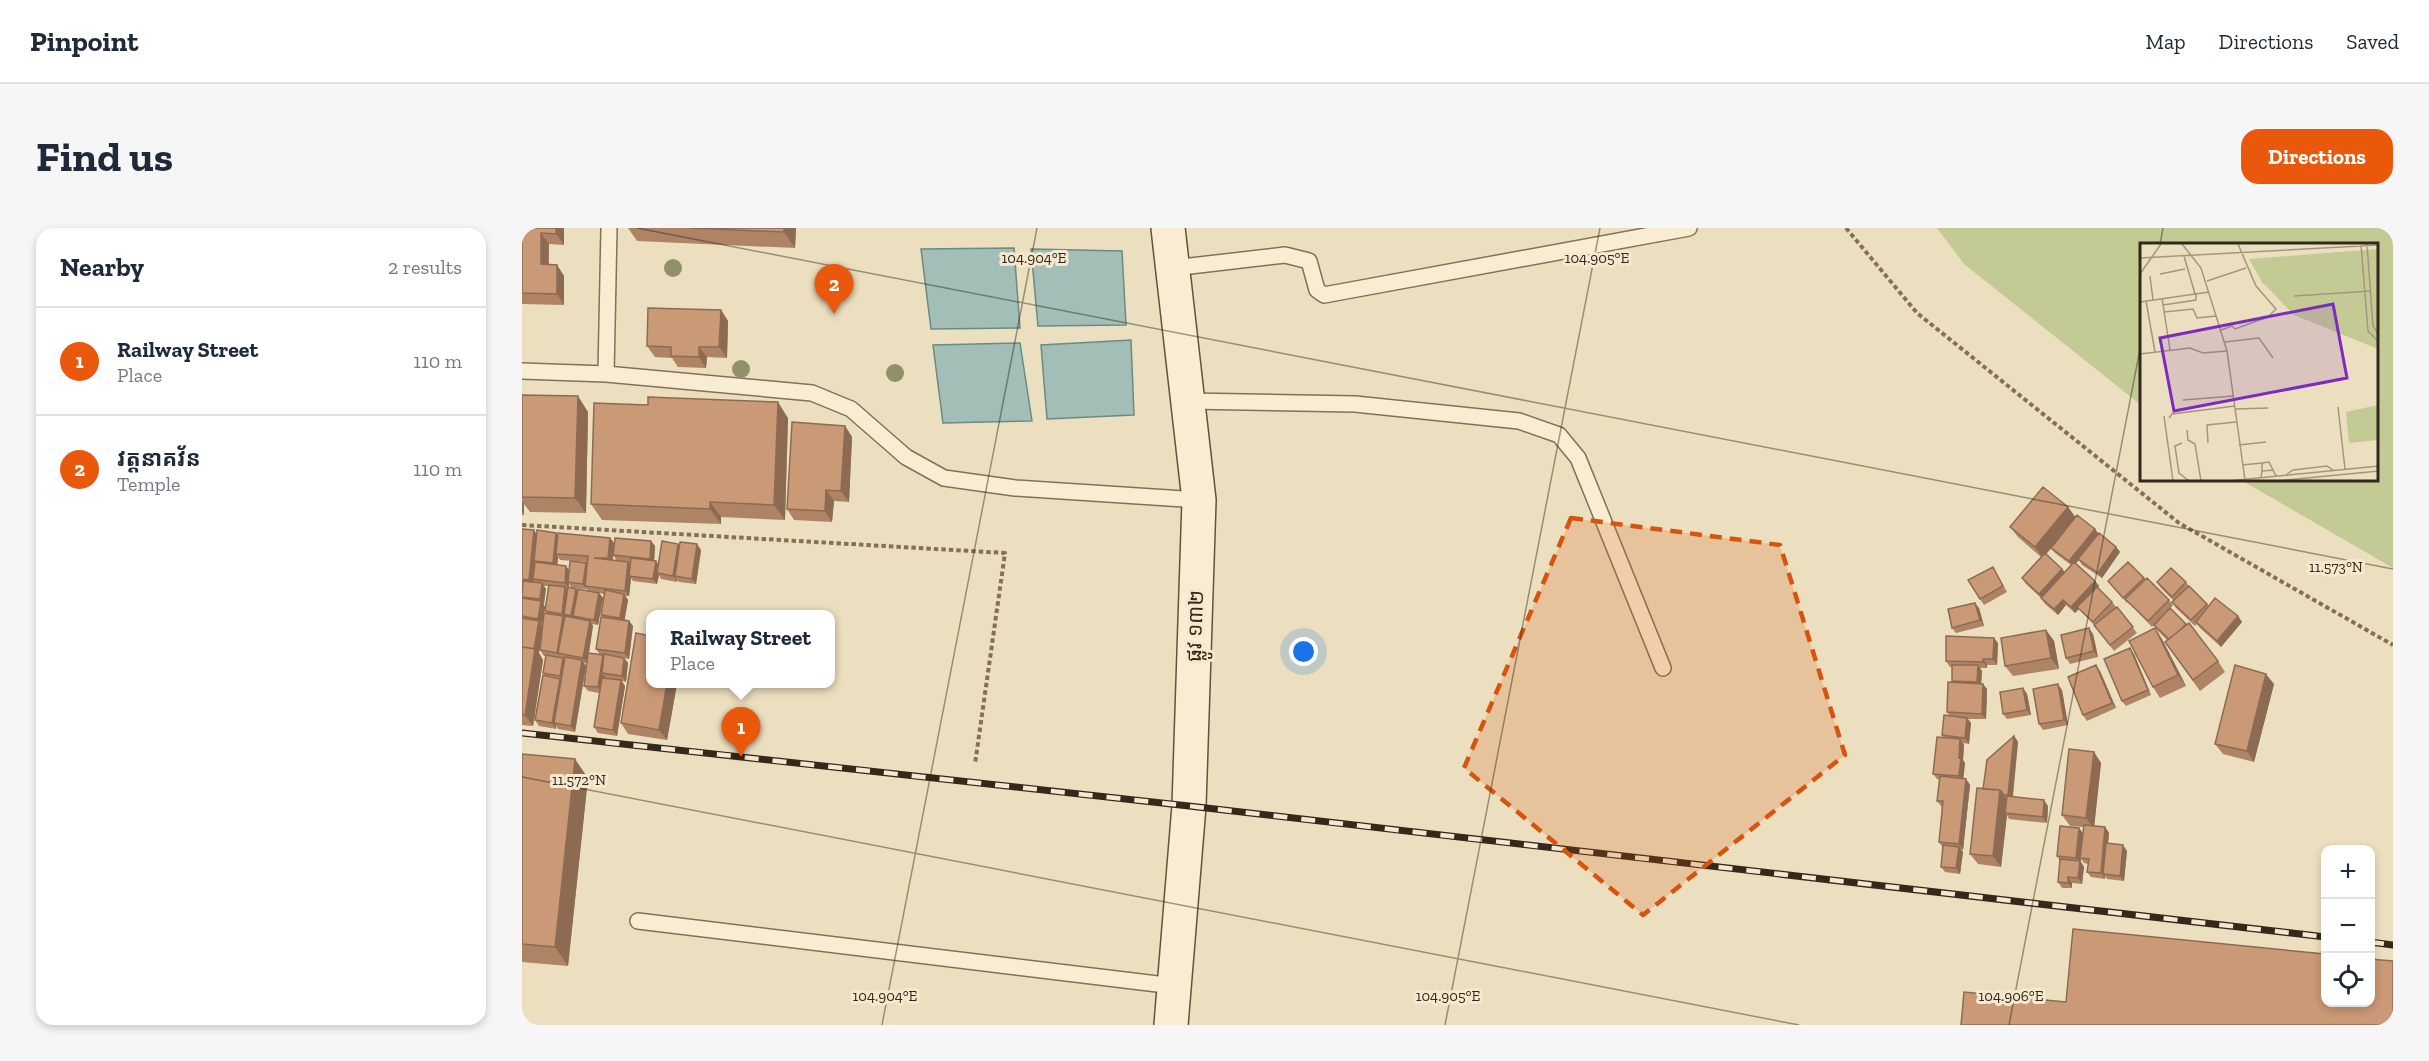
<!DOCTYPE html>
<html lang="en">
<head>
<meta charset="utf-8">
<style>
	:root { --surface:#fff; --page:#f6f6f7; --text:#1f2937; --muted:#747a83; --line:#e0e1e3; --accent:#ea580c }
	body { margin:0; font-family:"Zilla Slab","Noto Sans Khmer",serif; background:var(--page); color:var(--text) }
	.controls { position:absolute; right:18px; bottom:18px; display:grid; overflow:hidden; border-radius:12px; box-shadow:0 3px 9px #0003 }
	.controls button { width:54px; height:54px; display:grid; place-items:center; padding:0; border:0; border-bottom:2px solid var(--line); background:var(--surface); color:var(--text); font:30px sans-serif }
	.you { position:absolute; left:782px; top:424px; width:21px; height:21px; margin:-15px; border:4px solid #fff; border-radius:50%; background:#1a73e8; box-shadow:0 0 0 9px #1a73e833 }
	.badge { display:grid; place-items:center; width:39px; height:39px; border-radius:50%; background:var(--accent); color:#fff; font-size:20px; font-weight:700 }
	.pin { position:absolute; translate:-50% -50px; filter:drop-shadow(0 2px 3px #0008) }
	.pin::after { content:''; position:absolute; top:32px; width:21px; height:18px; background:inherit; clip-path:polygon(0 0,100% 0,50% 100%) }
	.popup { position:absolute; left:124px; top:382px; width:189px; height:78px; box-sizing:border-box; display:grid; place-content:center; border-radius:12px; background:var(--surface); filter:drop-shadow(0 2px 4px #0005); font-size:20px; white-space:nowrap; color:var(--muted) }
	.popup b { font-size:22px; color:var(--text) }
	.popup::after { content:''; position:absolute; left:50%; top:100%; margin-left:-12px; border:12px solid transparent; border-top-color:var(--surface) }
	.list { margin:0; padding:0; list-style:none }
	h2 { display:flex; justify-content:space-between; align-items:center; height:78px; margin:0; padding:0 24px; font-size:26px }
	h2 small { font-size:20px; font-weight:400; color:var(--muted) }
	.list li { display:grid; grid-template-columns:39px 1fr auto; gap:18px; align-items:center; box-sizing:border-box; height:108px; padding:0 24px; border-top:2px solid var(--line) }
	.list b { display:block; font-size:22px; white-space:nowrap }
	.list p { margin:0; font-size:20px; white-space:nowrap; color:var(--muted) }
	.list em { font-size:20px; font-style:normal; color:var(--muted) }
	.icon { flex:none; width:33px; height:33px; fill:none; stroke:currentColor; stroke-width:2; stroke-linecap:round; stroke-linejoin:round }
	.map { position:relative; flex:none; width:1871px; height:797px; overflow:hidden; border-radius:18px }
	header { display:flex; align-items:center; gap:36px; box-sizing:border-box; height:84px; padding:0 30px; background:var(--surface); border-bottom:2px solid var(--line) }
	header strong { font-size:28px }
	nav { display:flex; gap:33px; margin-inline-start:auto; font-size:21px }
	.intro { display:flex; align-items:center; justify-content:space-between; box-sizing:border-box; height:144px; padding:0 36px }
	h1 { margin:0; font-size:42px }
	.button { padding:15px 27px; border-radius:18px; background:var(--accent); color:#fff; font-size:21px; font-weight:700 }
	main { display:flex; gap:36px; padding:0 36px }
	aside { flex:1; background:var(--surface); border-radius:18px; box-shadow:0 3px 9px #0003 }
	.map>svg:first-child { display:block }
</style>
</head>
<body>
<header>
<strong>Pinpoint</strong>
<nav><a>Map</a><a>Directions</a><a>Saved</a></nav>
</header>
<div class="intro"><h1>Find us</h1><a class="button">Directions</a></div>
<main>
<aside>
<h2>Nearby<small>2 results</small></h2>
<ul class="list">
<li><span class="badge">1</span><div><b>Railway Street</b><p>Place</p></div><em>110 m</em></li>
<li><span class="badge">2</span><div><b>វត្តនាគវ័ន</b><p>Temple</p></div><em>110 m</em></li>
</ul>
</aside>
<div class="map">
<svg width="1871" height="797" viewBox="0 0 1871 797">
	<rect width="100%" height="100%" fill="#ecdfbf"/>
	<!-- green -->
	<path fill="#c3ca94" d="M1415,0H1871V340L1719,252H1854V16H1619V177L1442,36Z"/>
	<!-- water -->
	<path fill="#a2beb6" stroke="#6a8b83" stroke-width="1.5" d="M492,20L498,100L409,101L399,21Z
		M509,21L600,23L604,97L516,98Z
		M609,112L612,187L525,191L519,117Z
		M498,115L510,193L421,195L411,117Z"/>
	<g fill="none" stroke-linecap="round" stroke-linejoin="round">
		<defs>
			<path id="lane" d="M651,40L763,27L787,33L795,62L802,67L1167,0
				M0,143L84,146L290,165L329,181L384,229L422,250L493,260L677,272
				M84,146L87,0
				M667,173L833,176L997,193L1037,207L1056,230L1141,440
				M116,693L652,758"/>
			<path id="secondary" d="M646,0L677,272L667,578L649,797"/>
		</defs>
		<!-- lane casing -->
		<use href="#lane" stroke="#847058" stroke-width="18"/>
		<!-- secondary casing -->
		<use href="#secondary" stroke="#66513b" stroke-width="36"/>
		<!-- path -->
		<path stroke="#847058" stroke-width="4" stroke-dasharray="4.5 3" stroke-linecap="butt" d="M1324,0L1395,85L1657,295L1871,417
			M0,297L483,325L453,536"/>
		<!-- lane -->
		<use href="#lane" stroke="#f8ecd2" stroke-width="15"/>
		<!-- secondary -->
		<use href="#secondary" stroke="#f8ecd2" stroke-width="33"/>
		<defs>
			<path id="rail" d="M0,505L667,578L1804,709
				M1848,714L1871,717"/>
		</defs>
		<!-- rail casing -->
		<use href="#rail" stroke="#34281c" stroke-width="7"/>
		<!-- rail -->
		<use href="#rail" stroke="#f4e9ce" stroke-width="4.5" stroke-dasharray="14" stroke-linecap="butt"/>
	</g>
	<!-- trees -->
	<g fill="#909069">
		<circle cx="151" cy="40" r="9"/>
		<circle cx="219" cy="141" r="9"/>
		<circle cx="373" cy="145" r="9"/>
	</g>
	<!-- wall -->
	<path fill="#ae8465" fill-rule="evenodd" d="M0,0H42V17L27,16V36L35,37L42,48V77L0,76Z
		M106,0H274L273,20L115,13Z
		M199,82L206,93L205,130L185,129L184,140L156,139L150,130L133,129L125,118Z
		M0,167L66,184L64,285L8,284L2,276V287H0Z
		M266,190L263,292L199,289V296L80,292L69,276Z
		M323,198L330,209L327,274L312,273L310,294L272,292L265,281Z
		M1546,279L1553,289L1573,301L1576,305L1594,319L1598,324L1580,350L1560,337L1557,332L1554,335L1573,353L1577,358L1576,360L1590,374L1615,405L1592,423L1574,399L1557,381L1553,385L1544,377L1536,387L1523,376L1519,370L1504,356L1500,350L1519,329L1496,309L1488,299ZM1529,320L1533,325L1549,337L1543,344L1524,326Z
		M0,301L15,306L88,310L92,315L91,332L95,333L91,327L129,313L133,318L132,333H134L137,338L156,316L158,318L179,322L174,356L157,354L155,352V354L139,351L137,347L135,356L111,353L109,350L107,368H103L106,372L102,392L107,393L111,398L107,431L102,430L106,435L104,454L99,453L103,458L95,508L76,505L72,499L77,465L66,463L62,458L65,435H62L64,438L53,504L36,501L34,498V501L17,498L13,492L23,448L21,445L24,428H22L18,422L20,402L17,425L21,432L11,498L0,497ZM36,329L38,332L66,334L65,337L47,342L35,337ZM47,356L50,360L65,361L66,363H56L54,361L47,359ZM21,358H26L23,383L25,386L21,398L19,396H20L23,379L21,376L24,361ZM77,365L82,366L79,387L81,389L74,421L78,427L67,425L71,398L70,396L76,397L81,370Z
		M1471,339L1485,364L1462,377L1458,371Z
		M1622,350L1647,372L1651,377L1648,381L1696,433L1703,444L1678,463L1643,414L1645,412L1636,403L1632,397L1643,386L1630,399L1606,374L1605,375L1586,353Z
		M1635,354H1664L1668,360L1687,378L1716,388L1720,394L1699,419L1678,400L1675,396L1673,398L1654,380L1650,374L1652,373L1639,360Z
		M1457,380L1462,398L1434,405L1430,400Z
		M1524,402L1532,413L1537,441L1491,448L1483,438Z
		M1571,406L1576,429L1548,436L1544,430Z
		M1640,411L1664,458L1638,470L1631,459Z
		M1476,415L1475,437H1465V440H1457L1460,443L1459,455L1465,461L1464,491H1446L1449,495L1447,516L1441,515L1442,517L1441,532L1443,535L1441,551H1444L1448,557L1441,622L1439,621L1441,624L1438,646L1423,644L1419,639L1421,620L1417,614L1420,579L1419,578L1415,573L1417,552L1415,551L1411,546L1421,509L1420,507L1427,487L1425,484L1431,455L1430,453V439H1428L1424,433Z
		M1612,426L1629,467L1604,478L1600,473Z
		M1578,443L1594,480L1565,493L1561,487Z
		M129,456H155L145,512L106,506L99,495Z
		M1752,456L1732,534L1701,526L1693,516Z
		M1501,460L1505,466L1509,487L1485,491L1481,486Z
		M1540,462L1546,497L1521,502L1517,496Z
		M1492,508L1496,514L1491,569L1526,578L1525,595L1487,591L1485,587L1479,639L1456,636L1448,626Z
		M1572,524L1579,535L1572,598L1583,599L1587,605L1586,616L1605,623L1602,653L1585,651L1583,648V651L1569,649L1565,644L1566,636L1562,635L1559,631V634L1562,639L1560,656L1550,655V660H1540L1536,654L1538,633L1535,628L1557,600L1561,605V599L1548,598L1540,587Z
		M0,526L66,550L46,738L0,734Z"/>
	<!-- shaded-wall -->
	<path fill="#8d6b53" d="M34,0H42V17L34,6Z
		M262,0H274L273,20L262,4Z
		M19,5L27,16L26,47L19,36Z
		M35,37L42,48V77L35,66Z
		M199,82L206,93L205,130L197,119Z
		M177,119L185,129L184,140L177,129Z
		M56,168L66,184L64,285L53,270Z
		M256,174L266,190L263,292L252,277Z
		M323,198L330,209L327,274L319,263Z
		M304,262L312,273L310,294L303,283Z
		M0,273L2,276V287L0,284Z
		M188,274L199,289V296L188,281Z
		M1546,279L1554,290L1521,330L1513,319Z
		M1573,301L1577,307L1551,339L1547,333Z
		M12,302L16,308L12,333L14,335L11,351L12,353L11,358L7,352Z
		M34,305L38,311L34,326L36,330L35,340L31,335Z
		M88,310L92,315L90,336L86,330Z
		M129,313L133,318L132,337L128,331Z
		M156,316L160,321L153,348L155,352V354L151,348Z
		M175,316L179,322L174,356L170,351Z
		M1594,319L1598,324L1580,350L1576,345Z
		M134,333L138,339L135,345L137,347L135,356L131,351Z
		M106,334L110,340L107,348L109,350L107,368L103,363Z
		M64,335L68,340L63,358L65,362L61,356Z
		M44,338L48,343L46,354L47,356V361L43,355Z
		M1540,341L1544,346L1521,371L1517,366Z
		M1573,353L1577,358L1553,385L1549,379Z
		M20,355L24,361L22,377L18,371Z
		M43,359L47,364L42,386L44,389L43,392L40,386Z
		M54,361L58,366L51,388L54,391L53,394L49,388Z
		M77,365L81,370L76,397L72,392Z
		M102,366L106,372L102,396L98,390Z
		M1541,372L1544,377L1536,387L1532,381Z
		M19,373L23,379L20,396L16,391Z
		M1453,375L1457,380L1462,398L1458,392Z
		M41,388L45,394L36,425L39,430L35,425Z
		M1716,388L1720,394L1699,419L1695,413Z
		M17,393L21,399L17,425L21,432L11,498L3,487Z
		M68,393L71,398L65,435L61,430Z
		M107,393L111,398L107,431L103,425Z
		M1567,400L1571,406L1576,429L1572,423Z
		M1633,400L1640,411L1664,458L1656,447Z
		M1524,402L1532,413L1537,441L1529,430Z
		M1472,410L1476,415L1475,437L1471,431Z
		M1608,420L1612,426L1629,467L1626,462Z
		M81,427L85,433L80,445L83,449L80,465L76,459Z
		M41,430L45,435L41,454L38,448Z
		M102,430L106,435L104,454L100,448Z
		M1461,431L1465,437V440L1461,434Z
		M60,432L64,438L53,504L49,498Z
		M1456,437L1460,443L1459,459L1455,454Z
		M1574,437L1578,443L1594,480L1590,475Z
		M1744,446L1752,456L1732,534L1725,523Z
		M38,451L42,456L32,495L34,498V501L30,495Z
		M99,452L103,458L95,508L91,502Z
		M145,456H155L145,512L137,502Z
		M1461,456L1465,461L1464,491L1460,486Z
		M1536,456L1540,462L1546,497L1542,492Z
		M1501,460L1505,466L1509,487L1505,482Z
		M1445,490L1449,495L1447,516L1443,510Z
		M1492,508L1496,514L1490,573L1486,567Z
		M1438,511L1442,517L1441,532L1443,535L1441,554L1437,548V530Z
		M1572,524L1579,535L1572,601L1564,590Z
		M53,531L66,550L46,738L33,719Z
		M1444,551L1448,557L1441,622L1437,616Z
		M1478,562L1486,573L1483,585L1485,587L1479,639L1471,628Z
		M1522,572L1526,578L1525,595L1521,589Z
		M1583,599L1587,605L1583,646H1581L1583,648V651L1579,645Z
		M1557,600L1561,606L1558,630L1559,634L1562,639L1560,656L1556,650L1558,635L1554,630Z
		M1601,617L1605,623L1602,653L1598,648Z
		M1437,619L1441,624L1438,646L1434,640Z
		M1546,649L1550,655V660L1546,655Z"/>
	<!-- building -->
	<path fill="#ca9976" stroke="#8d6b53" stroke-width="1.5" d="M0,0H34V6L19,5V36L35,37V66L0,65Z
		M167,0H262V4Z
		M126,80L199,82L197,119H177V129L149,128V119L125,118Z
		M0,167L56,168L53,270L0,269Z
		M126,169L256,174L252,277L188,274V281L69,276L72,175L126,177Z
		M270,194L323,198L319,263L304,262L303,283L265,281Z
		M1521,259L1546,279L1513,319L1488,299Z
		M1555,287L1573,301L1547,333L1529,320Z
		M0,301L12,302L7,352L0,351Z
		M15,302L34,305L31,335L12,333Z
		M36,305L88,310L86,330H72L106,334L103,363L63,358L66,328L34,326Z
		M1577,305L1594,319L1576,345L1556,331Z
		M93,310L129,313L128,331L91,327Z
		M140,313L156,316L151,348L135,345Z
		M158,314L175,316L170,351L153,348Z
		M1523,325L1540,341L1517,366L1500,350Z
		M109,330L134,333L131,351L107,348Z
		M48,333L64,335L61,356L46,354Z
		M13,334L44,338L43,355L11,351Z
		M1552,334L1573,353L1549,379L1541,372L1532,381L1519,370Z
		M1606,334L1622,350L1601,370L1586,353Z
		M1471,339L1481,358L1458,371L1446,352Z
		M1649,340L1664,354L1650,369L1635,354Z
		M1625,350L1647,372L1626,393L1603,371Z
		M1,353L20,355L18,371L0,369Z
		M27,357L43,359L40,386L23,383Z
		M1667,358L1685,376L1669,392L1650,374Z
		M46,359L54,361L49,388L42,386Z
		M1575,359L1590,374L1571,394L1555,379Z
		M56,361L77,365L72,392L51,388Z
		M83,362L102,366L98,390L79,387Z
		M0,370L19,373L16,391L0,388Z
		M1693,370L1716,388L1695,413L1674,394Z
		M1453,375L1458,392L1430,400L1426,381Z
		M1595,379L1611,399L1588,417L1572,397Z
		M1648,380L1664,396L1659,401L1647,411L1632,397Z
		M22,385L41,388L35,425L18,422Z
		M43,388L68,393L61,430L36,425Z
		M79,389L107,393L103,425L74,421Z
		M0,390L17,393L12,421L0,419Z
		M1667,395L1696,433L1671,452L1643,414Z
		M1567,400L1572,423L1544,430L1539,407Z
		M1633,400L1656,447L1631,459L1607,413Z
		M1524,402L1529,430L1483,438L1479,410Z
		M114,405L129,408V456H145L137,502L99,495Z
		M1424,408L1472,410L1471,431H1461V434L1424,433Z
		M0,419L13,421L3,487H0Z
		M1608,420L1626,462L1600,473L1582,431Z
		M66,425L81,427L76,459L62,458Z
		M82,426L102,430L100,448L80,445Z
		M24,427L41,430L38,448L21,445Z
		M43,429L60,432L49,498L32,495Z
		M1430,437H1456L1455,454L1430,453Z
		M1574,437L1590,475L1561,487L1546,449Z
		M1713,437L1744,446L1725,523L1693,516Z
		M21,447L38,451L30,495L13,492Z
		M80,450L99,452L91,502L72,499Z
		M1426,454L1461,456L1460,486L1425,484Z
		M1536,456L1542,492L1517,496L1511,461Z
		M1501,460L1505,482L1481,486L1478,464Z
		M1422,487L1445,490L1443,510L1420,507Z
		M1492,508L1486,567H1482L1478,562L1461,561L1465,532Z
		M1415,509L1438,511L1437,530L1439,529L1437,548L1411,546Z
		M1547,521L1572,524L1564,590L1540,587Z
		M0,526L53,531L33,719L0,716Z
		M1418,548L1444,551L1437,616L1417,614L1421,573H1415Z
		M1455,560L1478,562L1471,628L1448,626Z
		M1485,568L1522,572L1521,589L1483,585Z
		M1562,597L1583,599L1579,645L1565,644L1567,631L1558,630Z
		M1538,598L1557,600L1554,630L1535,628Z
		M1584,615L1601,617L1598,648L1581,646Z
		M1421,617L1437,619L1434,640L1419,639Z
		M1538,631L1558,633L1556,650L1546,649V655L1536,654Z
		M1551,701L1803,726V774H1848V731L1871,733V797H1439L1442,764L1544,774Z"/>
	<!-- marked area -->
	<path fill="#d6540e" fill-opacity="0.2" stroke="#d6540e" stroke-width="4.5" stroke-dasharray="12 8" stroke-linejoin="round" d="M1049,290L1258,317L1323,527L1121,687L942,540Z"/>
	<!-- ticks -->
	<path fill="none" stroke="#34281c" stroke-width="1.5" stroke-opacity="0.45" d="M115,0L1871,341M1638,16L1641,0M0,549L1277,797M360,797L515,0M923,797L1078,0M1487,797L1619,116"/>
	<g text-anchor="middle" stroke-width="6" stroke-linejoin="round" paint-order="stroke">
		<!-- street labels -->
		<g font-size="21" fill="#34281c" stroke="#f4e9ce">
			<text transform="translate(673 398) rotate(-88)" y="7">ផ្លូវ ១៣២</text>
		</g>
	</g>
	<!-- overview -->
	<g transform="translate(1618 15)">
		<rect width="238" height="238" fill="#ecdfbf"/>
		<path d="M238,6V106L154,72L122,39L109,16ZM238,162V197L209,200L206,169Z" fill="#c3ca94"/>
		<path fill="none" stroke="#a2967e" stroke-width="1.5" d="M42,1L61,25L87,108L105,237M227,1L233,83L239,92M221,2L228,88L239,99M44,13L55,51M0,15L239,2M0,31L21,1M20,31L45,26M10,33L13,57M67,38L106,25M154,53L231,48M22,55L30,107M6,58L15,109M0,59L69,49M23,62L56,57V50M24,69L53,66L57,75L76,73M81,87L92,83L95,86L128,74L136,66L116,43L98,1M85,99L119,95L133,115M0,111L50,105L63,110L87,108M43,157L94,153M198,164L205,226M95,166L128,165M24,173L33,238M29,175L32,171L95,163M47,187L48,197L55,201L61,238M42,200L35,203L39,230L49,238M68,200L67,182L96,179M99,202L126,199M102,222L122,220M122,228V220L129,219L133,227M147,231L153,227L187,223L193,227M121,234L122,228L133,227L136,233M88,238L239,223M137,238L239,228"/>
		<path fill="#7b2cbf" fill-opacity="0.15" stroke="#7b2cbf" stroke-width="3" d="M193,61L207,135L34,168L20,95Z"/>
		<rect width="238" height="238" fill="none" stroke="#34281c" stroke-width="3"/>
	</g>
	<g font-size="15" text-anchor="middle" fill="#34281c" stroke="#f4e9ce" stroke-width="6" stroke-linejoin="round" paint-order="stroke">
		<text x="512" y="35">104.904°E</text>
		<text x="1075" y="35">104.905°E</text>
		<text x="1814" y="344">11.573°N</text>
		<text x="57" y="557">11.572°N</text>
		<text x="363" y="773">104.904°E</text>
		<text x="926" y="773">104.905°E</text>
		<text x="1489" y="773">104.906°E</text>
	</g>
</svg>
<div class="controls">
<button>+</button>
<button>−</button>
<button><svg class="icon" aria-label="locate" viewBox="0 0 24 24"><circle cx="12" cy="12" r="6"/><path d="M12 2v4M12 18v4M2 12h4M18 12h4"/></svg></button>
</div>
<div class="you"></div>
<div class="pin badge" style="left:219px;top:529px">1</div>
<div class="popup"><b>Railway Street</b>Place</div>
<div class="pin badge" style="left:312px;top:86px">2</div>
</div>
</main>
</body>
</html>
